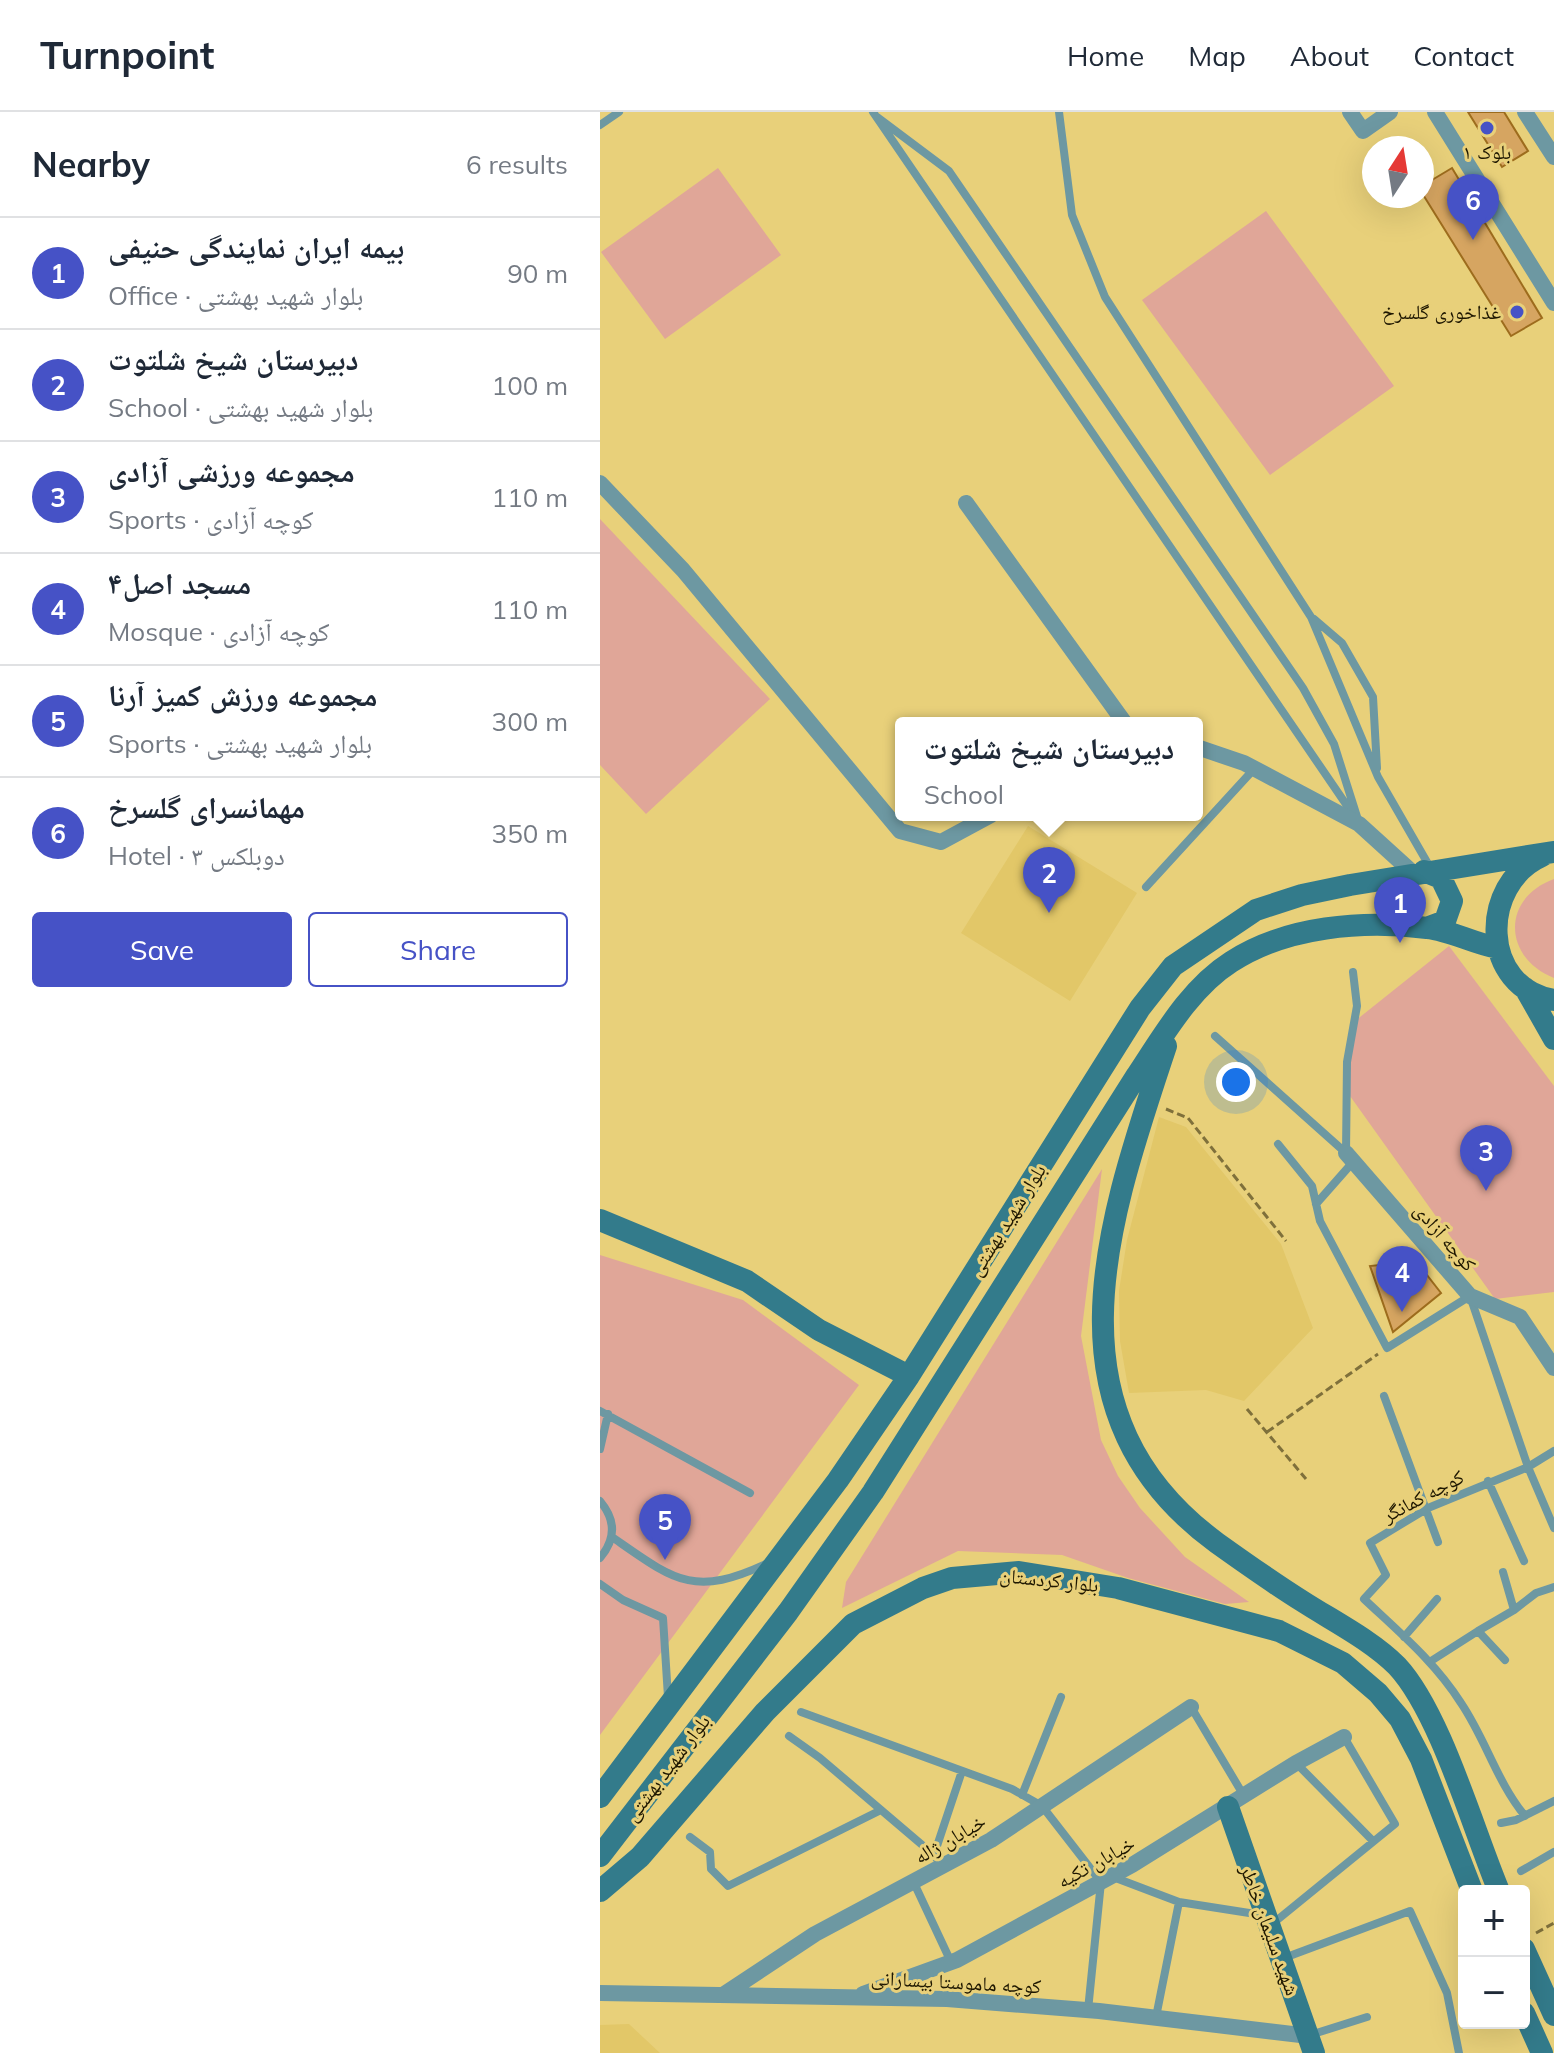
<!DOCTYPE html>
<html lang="en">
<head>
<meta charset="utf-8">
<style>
	:root { --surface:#fff; --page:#f6f6f7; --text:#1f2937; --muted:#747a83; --line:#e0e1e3; --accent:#4652c6 }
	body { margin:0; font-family:Mulish,"Noto Naskh Arabic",sans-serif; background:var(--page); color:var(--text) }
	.controls { position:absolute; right:24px; bottom:24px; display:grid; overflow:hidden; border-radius:8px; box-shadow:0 8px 32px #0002 }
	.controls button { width:72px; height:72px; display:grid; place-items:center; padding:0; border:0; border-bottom:2px solid var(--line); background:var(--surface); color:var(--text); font:40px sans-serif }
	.compass { position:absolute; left:762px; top:24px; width:72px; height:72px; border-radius:50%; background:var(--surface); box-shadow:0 8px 32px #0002; rotate:12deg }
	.you { position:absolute; left:636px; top:970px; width:28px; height:28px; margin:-20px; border:6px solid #fff; border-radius:50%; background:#1a73e8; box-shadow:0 0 0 12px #1a73e833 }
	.badge { display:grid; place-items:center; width:52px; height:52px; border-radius:50%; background:var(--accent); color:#fff; font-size:26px; font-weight:700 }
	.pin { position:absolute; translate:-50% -66px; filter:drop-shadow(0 2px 4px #0008) }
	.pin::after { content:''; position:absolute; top:42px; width:28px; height:24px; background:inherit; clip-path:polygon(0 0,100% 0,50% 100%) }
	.popup { position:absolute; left:295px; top:605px; width:308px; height:104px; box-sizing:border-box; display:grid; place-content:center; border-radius:8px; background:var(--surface); filter:drop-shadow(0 2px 6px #0005); font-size:26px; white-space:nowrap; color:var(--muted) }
	.popup b { font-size:30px; color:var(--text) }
	.popup::after { content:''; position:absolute; left:50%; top:100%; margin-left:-16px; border:16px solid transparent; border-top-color:var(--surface) }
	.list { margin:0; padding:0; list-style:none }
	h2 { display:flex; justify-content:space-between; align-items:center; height:104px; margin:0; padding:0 32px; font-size:34px }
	h2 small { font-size:26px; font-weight:400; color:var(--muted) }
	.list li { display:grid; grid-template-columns:52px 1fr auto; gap:24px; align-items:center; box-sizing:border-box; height:112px; padding:0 32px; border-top:2px solid var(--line) }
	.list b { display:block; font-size:30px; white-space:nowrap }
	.list p { margin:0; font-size:26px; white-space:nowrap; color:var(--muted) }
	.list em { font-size:26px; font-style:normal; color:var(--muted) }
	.actions { display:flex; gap:16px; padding:24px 32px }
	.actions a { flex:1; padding:18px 0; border:2px solid var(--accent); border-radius:8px; text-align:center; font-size:28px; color:var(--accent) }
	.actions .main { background:var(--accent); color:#fff }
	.map { position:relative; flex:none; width:954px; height:1941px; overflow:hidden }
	header { display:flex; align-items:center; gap:48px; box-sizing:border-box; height:112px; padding:0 40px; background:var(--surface); border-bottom:2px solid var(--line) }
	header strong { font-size:38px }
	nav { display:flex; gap:44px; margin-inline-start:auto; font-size:28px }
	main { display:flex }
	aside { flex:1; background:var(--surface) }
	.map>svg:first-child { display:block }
</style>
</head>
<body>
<header>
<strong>Turnpoint</strong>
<nav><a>Home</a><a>Map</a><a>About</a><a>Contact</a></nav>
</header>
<main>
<aside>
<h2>Nearby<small>6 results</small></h2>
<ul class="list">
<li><span class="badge">1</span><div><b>بیمه ایران نمایندگی حنیفی</b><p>Office · بلوار شهید بهشتی</p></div><em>90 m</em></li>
<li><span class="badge">2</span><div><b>دبیرستان شیخ شلتوت</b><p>School · بلوار شهید بهشتی</p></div><em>100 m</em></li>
<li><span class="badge">3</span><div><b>مجموعه ورزشی آزادی</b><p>Sports · کوچه آزادی</p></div><em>110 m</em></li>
<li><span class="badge">4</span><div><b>مسجد اصل۴</b><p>Mosque · کوچه آزادی</p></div><em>110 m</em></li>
<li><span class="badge">5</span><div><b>مجموعه ورزش کمیز آرنا</b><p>Sports · بلوار شهید بهشتی</p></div><em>300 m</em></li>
<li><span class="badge">6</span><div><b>مهمانسرای گلسرخ</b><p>Hotel · دوبلکس ۳</p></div><em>350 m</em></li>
</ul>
<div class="actions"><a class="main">Save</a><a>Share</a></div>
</aside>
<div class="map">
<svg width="954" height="1941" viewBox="0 0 954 1941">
	<rect width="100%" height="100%" fill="#e8d07a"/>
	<!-- built -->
	<path fill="#e2c768" d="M428,714L537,781L470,889L361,821Z
		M559,1005L586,1015L681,1132L713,1216L644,1289L606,1278L529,1281L520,1229L519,1179L527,1128Z
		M29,1912L60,1941H0V1913Z"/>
	<!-- green -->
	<path fill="#e0a698" d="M118,56L181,143L65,227L1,140Z
		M666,99L794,274L670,363L542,188Z
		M0,407L170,587L46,702L0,653Z
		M954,767V866C903,846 901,786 954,767Z
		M849,834L954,974V1180L895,1187L745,977L750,913Z
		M502,1057L481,1224L501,1328L518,1364L540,1396L585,1445L649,1490L625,1492L528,1466L462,1443L358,1439L242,1496L246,1470Z
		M0,1143L143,1188L259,1273L0,1623Z"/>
	<!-- building -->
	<path fill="#d6a561" stroke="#9d6c1d" stroke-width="2" d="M868,0H904L928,39L902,55Z
		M852,56L942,206L911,224L822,81V74Z
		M816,1149L841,1181L793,1220L770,1154Z"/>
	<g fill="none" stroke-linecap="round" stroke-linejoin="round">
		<!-- path -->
		<path stroke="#7f703b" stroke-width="3" stroke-dasharray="8 4" stroke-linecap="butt" d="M566,997L588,1006L686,1129
			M647,1297L706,1367
			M667,1320L778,1242
			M936,1821L954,1811"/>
		<!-- lane -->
		<path stroke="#6d98a2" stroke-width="8" d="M273,0L752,701
			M459,0L472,103L505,185L711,505L778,665L831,757
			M277,5L349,59L703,576L734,632L759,711
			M0,13L19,0
			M714,507L742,531L773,585L777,656
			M546,775L654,657
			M615,924L746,1041
			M678,1032L712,1074L720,1109L787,1236L870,1184L928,1355L954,1416
			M746,1041L747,950L757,894L753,860
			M716,1092L753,1050
			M784,1284L838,1430
			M0,1299L150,1381
			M0,1337L8,1302
			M888,1369L924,1449
			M0,1389C16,1408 16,1427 0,1446
			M12,1425C74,1468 93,1486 166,1452
			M903,1460L914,1498L936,1481L954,1475
			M0,1472L23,1488L63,1506L68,1585
			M878,1519L914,1498
			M804,1525L837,1487
			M831,1549L878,1519L905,1548
			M591,1595L644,1684
			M201,1600L412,1677L442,1694L501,1770L488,1898
			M189,1624L220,1646L334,1743L343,1756
			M696,1651L773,1729
			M422,1683L461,1585
			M925,1704C897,1670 886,1628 861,1591C835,1550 799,1520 764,1487L786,1463L770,1431L828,1396L928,1355L954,1339
			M901,1711L916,1708L954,1689
			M90,1725L110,1740L111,1757L128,1774L279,1699
			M334,1743L362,1659
			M921,1759L954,1740
			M513,1765L579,1790L662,1803
			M314,1771L351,1850
			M671,1813L795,1712L744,1625
			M684,1846L810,1799L847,1881L859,1941
			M556,1905L579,1790
			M710,1923L767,1905"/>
		<!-- street -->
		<path stroke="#6d98a2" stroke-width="16" d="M750,0L763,19L790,0
			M835,0L954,191
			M925,0L954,45
			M0,371L83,458L300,719L341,730L391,703
			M366,391L524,610
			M597,635L644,651L759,712L813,761
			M746,1041L870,1184L920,1205L954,1256
			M0,1881L347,1887L499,1899L709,1924
			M263,1882L357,1848L532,1753L696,1651L744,1625
			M123,1883L215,1822L391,1728L591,1595"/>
		<!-- secondary -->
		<path stroke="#337b8b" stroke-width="22" d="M942,744C879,772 880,876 954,888
			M824,759L841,766L852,789L845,809L829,815
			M925,876L954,927
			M566,934C508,1109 439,1300 617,1431C645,1451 673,1471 702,1489C733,1509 771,1528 797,1554C840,1600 873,1717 899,1779
			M0,1108L147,1169L219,1218L309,1264
			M0,1685L238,1368L309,1264L540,896L573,854L656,798L702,783L750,773L953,740
			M628,1695L714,1941
			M0,1744L188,1500L273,1380L537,963C563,924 590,876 631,850C686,814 763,808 827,816C850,818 874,832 898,836
			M0,1779L40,1745L165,1600L253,1512L323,1476L352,1466L419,1460L518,1476L679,1519L743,1551L778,1581L800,1607L821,1647L872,1779
			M924,1837L954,1903
			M924,1901L942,1941"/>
	</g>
	<!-- markers -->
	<g fill="#4652c6" stroke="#e8d07a" stroke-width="3">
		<circle cx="887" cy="16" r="8"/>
		<circle cx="917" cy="200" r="8"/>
	</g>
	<g text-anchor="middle" stroke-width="6" stroke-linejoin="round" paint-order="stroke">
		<!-- poi labels -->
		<g font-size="20" fill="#1e1700" stroke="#e8d07a">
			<text x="887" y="47">بلوک ۱</text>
			<text x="901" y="207" text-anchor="end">غذاخوری گلسرخ</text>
		</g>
		<!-- street labels -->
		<g font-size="20" fill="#1e1700" stroke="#e8d07a">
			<text transform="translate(407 1108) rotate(-58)" y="7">بلوار شهید بهشتی</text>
			<text transform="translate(845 1125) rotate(49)" y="7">کوچه آزادی</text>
			<text transform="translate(823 1384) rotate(-28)" y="7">کوچه کمانگر</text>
			<text transform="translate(449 1468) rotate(6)" y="7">بلوار کردستان</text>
			<text transform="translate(67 1656) rotate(-53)" y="7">بلوار شهید بهشتی</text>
			<text transform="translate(350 1727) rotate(-30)" y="7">خیابان ژاله</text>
			<text transform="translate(496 1750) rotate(-29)" y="7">خیابان تکیه</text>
			<text transform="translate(670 1818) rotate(70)" y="7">شهید سلیمان خاطر</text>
			<text transform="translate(356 1870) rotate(3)" y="7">کوچه ماموستا بیسارانی</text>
		</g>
	</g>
</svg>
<div class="controls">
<button>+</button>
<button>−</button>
</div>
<svg class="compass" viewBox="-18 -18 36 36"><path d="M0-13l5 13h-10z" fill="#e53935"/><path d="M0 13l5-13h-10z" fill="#747a83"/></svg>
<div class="you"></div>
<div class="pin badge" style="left:800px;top:831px">1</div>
<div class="pin badge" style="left:449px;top:801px">2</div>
<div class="popup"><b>دبیرستان شیخ شلتوت</b>School</div>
<div class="pin badge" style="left:886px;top:1079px">3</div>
<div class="pin badge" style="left:802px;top:1200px">4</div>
<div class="pin badge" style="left:65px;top:1448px">5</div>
<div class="pin badge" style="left:873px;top:128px">6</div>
</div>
</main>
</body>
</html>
